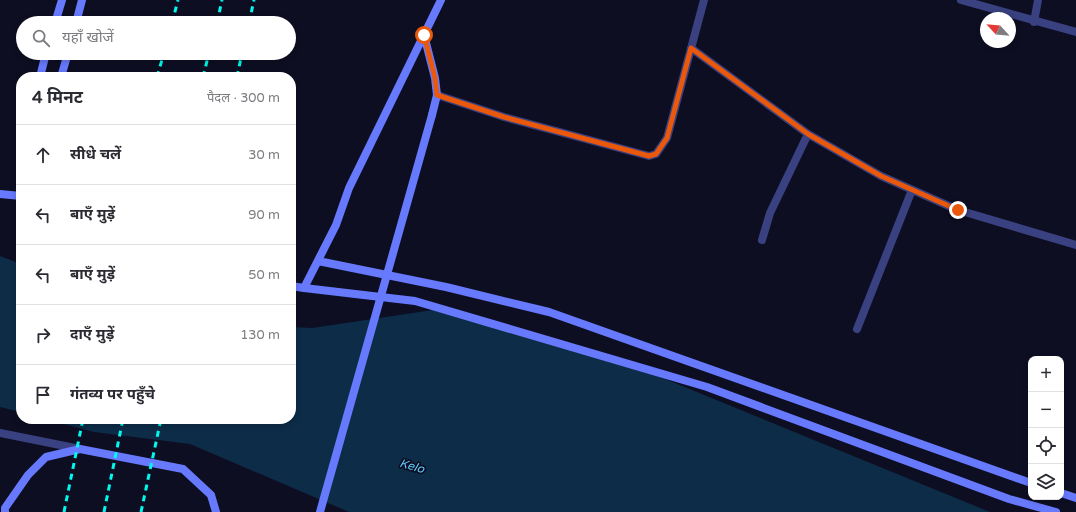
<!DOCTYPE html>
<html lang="hi">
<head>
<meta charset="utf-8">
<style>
	:root { --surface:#fff; --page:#f2f2f3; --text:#2b2b33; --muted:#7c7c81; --line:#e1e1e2 }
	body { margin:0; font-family:"Varela Round","Noto Sans Devanagari",sans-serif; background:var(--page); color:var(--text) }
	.controls { position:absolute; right:12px; bottom:12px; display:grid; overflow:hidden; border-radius:8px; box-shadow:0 2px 6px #0003 }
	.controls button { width:36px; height:36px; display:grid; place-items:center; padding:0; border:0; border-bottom:1px solid var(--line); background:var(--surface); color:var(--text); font:20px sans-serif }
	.compass { position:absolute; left:980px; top:12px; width:36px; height:36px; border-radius:50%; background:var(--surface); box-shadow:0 2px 6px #0003; rotate:296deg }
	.stop { position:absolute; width:12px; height:12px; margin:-9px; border:3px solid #ea580c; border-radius:50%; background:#fff }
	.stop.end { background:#ea580c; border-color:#fff; box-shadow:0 1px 4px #0008 }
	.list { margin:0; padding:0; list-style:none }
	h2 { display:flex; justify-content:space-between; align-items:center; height:52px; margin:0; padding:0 16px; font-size:17px }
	h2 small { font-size:13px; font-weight:400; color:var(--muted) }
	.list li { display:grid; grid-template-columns:26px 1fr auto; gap:12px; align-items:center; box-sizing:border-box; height:60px; padding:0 16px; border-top:1px solid var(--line) }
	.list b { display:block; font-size:15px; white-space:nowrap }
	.list em { font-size:13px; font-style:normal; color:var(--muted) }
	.icon { flex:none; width:22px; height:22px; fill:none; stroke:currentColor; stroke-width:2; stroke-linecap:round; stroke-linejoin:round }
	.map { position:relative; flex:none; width:1076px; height:512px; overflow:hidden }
	.search { position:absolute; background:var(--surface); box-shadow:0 2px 6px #0003; left:16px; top:16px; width:280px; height:44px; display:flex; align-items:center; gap:10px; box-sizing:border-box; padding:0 14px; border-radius:22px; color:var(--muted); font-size:15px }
	.panel { position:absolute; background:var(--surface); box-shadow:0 2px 6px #0003; left:16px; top:72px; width:280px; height:352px; border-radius:16px }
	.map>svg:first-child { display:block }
</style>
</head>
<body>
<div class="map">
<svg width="1076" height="512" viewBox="0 0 1076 512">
	<rect width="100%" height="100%" fill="#0e0e23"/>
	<!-- water -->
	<path fill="#0d2c48" d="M0,256L21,264V412L0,407Z
		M433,310L631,365L990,512H349L190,444L94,432L45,419H291V327L312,328Z"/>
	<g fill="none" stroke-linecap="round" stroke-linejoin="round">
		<!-- street -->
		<path stroke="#394181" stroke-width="8" d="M961,0L1076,32
			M1034,22L1038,0
			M691,48L808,134L881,176L958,210L1076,245
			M437,95L504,117L649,156L656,154L667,138L704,0
			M762,240L770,213L808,134
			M857,329L912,190
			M0,433L80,449"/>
		<!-- secondary -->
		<path stroke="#677afe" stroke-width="8" d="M55,23L62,0
			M76,23L82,0
			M424,35L435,78L437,95L432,115
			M40,77L46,53
			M61,77L68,53
			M0,194L21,196
			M318,261L446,287L549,312L1031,483
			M291,286L304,288L336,225L349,188L441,0
			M304,288L415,301L707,387L1009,499L1056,512
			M1061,493L1076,498
			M5,512V508L28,475L46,457L80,449L183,469L211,495L216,512"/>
		<!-- rail -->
		<path stroke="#01f9ed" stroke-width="3" stroke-dasharray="6 5" stroke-linecap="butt" d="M172,23L178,0
			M217,23L222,0
			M249,23L254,0
			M157,77L164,53
			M203,77L209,53
			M237,77L242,53
			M64,512L83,419
			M104,512L123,419
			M141,512L161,419"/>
		<!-- secondary-bridge -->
		<path stroke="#677afe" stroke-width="8" d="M320,512L432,115"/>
	</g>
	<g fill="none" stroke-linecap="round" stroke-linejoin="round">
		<!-- route -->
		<path stroke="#ea580c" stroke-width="5" d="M424,35L435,78L437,95L504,117L649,156L656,154L667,138L691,48L808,134L881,176L958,210"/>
	</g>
	<g text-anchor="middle" stroke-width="3.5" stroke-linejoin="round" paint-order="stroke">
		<!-- water labels -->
		<g font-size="12" font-style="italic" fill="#5eccfe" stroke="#0e0e23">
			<text transform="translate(412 466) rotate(16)" y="4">Kelo</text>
		</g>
	</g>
</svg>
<div class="controls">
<button>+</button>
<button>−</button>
<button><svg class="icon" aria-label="locate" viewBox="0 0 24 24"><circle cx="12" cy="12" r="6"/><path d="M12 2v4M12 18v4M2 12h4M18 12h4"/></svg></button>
<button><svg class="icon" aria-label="layers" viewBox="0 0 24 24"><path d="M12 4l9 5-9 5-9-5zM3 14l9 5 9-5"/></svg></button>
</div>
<svg class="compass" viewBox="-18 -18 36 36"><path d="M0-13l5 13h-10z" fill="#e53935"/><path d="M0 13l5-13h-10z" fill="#7c7c81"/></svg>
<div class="stop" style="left:424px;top:35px"></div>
<div class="stop end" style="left:958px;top:210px"></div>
<div class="search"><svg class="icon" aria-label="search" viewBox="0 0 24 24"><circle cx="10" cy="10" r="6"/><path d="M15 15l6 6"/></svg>यहाँ खोजें</div>
<section class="panel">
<h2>4 मिनट<small>पैदल · 300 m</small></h2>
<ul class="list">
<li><svg class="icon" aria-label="ahead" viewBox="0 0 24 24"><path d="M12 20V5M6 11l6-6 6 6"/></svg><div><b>सीधे चलें</b></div><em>30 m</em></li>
<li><svg class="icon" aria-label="left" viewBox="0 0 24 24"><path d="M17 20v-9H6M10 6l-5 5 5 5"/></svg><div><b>बाएँ मुड़ें</b></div><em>90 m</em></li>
<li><svg class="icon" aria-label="left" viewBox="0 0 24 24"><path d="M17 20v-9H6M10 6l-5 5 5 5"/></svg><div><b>बाएँ मुड़ें</b></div><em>50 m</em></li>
<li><svg class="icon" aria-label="right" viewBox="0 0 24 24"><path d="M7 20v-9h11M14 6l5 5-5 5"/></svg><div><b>दाएँ मुड़ें</b></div><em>130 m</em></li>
<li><svg class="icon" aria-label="arrive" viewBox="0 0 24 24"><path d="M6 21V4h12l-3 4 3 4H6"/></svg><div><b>गंतव्य पर पहुँचे</b></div></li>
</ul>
</section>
</div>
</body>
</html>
